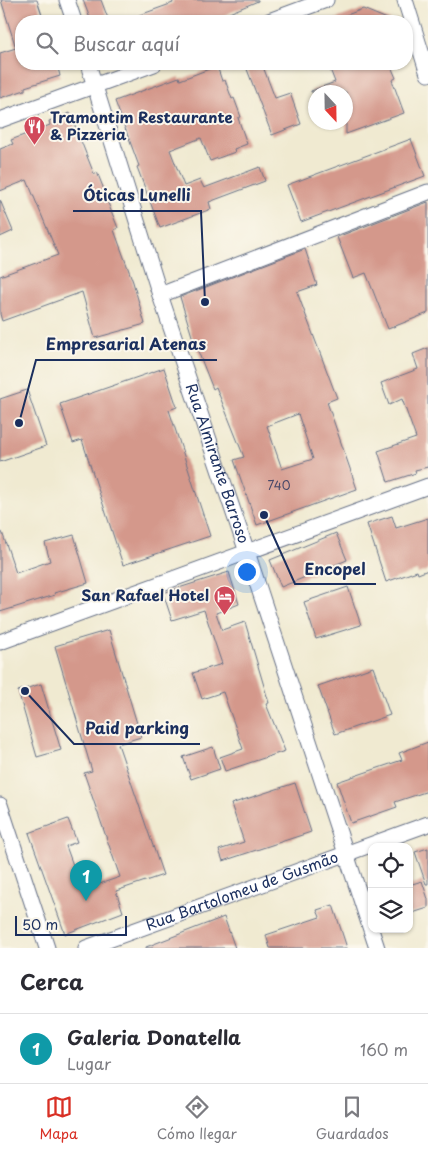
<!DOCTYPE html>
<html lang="es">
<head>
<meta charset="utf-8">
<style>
	:root { --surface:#fff; --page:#f2f2f3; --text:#2b2b33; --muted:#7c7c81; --line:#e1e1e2; --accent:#d93025 }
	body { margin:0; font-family:"Playpen Sans",sans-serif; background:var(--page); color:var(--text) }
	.controls { position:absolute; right:15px; bottom:15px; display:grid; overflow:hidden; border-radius:10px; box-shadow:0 1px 4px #0004 }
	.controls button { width:45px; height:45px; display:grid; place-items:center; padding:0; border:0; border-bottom:1px solid var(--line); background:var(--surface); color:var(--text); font:25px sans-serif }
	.compass { position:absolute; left:308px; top:85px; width:45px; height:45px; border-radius:50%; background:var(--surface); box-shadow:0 1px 4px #0004; rotate:158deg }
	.scale { position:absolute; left:15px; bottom:12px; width:112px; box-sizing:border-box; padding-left:5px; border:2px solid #1b2f5e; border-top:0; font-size:14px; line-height:18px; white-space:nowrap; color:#1b2f5e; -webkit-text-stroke:4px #fbf7ec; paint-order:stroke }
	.you { position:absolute; left:246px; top:571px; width:18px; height:18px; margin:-12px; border:4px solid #fff; border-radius:50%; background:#1a73e8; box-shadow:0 0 0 8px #1a73e833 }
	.badge { display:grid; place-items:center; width:32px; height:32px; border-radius:50%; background:var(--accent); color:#fff; font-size:16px; font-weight:700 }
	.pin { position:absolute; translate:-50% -41px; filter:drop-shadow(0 1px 2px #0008) }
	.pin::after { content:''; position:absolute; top:26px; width:18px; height:15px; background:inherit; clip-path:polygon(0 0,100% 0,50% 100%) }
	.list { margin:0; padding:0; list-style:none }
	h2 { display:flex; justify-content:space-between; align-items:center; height:65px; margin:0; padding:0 20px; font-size:21px }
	h2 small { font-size:16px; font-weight:400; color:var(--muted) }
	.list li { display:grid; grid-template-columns:32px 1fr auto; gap:15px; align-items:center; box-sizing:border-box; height:70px; padding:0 20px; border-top:1px solid var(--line) }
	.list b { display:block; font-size:19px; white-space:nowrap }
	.list p { margin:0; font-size:16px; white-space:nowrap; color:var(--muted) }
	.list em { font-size:16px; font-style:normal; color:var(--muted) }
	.icon { flex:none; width:28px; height:28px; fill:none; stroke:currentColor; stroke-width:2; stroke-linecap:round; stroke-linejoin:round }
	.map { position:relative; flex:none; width:428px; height:948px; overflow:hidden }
	.search { position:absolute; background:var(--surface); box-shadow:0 1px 4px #0004; left:15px; right:15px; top:15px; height:55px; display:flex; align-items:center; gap:12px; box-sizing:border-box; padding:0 18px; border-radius:20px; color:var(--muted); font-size:19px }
	.sheet { height:135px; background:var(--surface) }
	nav { display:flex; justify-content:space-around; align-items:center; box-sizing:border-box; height:70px; border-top:1px solid var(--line); background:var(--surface); font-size:14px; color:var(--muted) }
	nav a { display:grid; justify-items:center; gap:2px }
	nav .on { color:var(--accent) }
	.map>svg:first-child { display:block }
</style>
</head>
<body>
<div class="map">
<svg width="428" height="948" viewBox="0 0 428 948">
	<rect width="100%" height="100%" fill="#fbf7ec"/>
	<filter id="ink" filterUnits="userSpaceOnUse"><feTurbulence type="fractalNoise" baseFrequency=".02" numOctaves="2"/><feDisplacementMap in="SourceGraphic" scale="10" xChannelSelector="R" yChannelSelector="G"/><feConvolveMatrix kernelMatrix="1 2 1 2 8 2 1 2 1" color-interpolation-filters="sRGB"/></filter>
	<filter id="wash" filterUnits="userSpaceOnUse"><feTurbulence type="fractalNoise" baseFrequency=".0096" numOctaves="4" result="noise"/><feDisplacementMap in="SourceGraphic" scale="20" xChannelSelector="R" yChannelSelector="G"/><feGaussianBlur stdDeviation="1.12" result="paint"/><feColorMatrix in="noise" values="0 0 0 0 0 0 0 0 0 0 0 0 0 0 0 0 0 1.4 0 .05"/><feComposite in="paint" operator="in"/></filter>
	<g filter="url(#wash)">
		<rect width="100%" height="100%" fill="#f0ead1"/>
		<g id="blocks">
			<!-- building -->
			<path fill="#d4988b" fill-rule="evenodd" d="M1,0H37L44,21H21V64H57L60,76L25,87V90L0,98V53L16,48Z
				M83,0H101L109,21H91Z
				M172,0H258V1L210,21H127L126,20L173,3Z
				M363,9L392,21H333V20Z
				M245,64H262L275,98L290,93L301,124L272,135Z
				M328,64H390L396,78L392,80L404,113L346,134V92H311V91L335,82Z
				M217,66L222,81L225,80L232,99L234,98L241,117L238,118L247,144L234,149L235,152L210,161L201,138L170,150L184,186L200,180L204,188L260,167L265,181L209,202L211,209L160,228L137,167L139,166L115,101L179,77L180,80Z
				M70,113L94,174L97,172L107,197L106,198L118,228L114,230L133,282L145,324L95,338L82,292L2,321L0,314V276L58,255L27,180L0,191V149L13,144L11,140L50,125L49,121Z
				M411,139L425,176L301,222L287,185Z
				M0,200L13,231L0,237Z
				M428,202V313L388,329L366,273L353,278L337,237Z
				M305,249L317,285L297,292L337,398L327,402L357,489L257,525L234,460L244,457L216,387L213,389L192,336L180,297ZM298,414L313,459L282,469L267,426Z
				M428,348V467L415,470L416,473L388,482L378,451L416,438L402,399L389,405L381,383L418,369L413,354Z
				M164,368L177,407L169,410L210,536L123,565L82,440L73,443L60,404Z
				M27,390L46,446L0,462V399Z
				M392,516L396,528L428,518V570L418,574L417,571L386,582L367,524Z
				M0,532H2L16,573L50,561L45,543L74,535L88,583L54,593L55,595L0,612Z
				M336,533L347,560L281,587L270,560Z
				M229,572L239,604L216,613L222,630L245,622L269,703L266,704L285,751L225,771L220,757L243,749L223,692L202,699L193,673L222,664L204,610L172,620L163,593Z
				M348,587L361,625L316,639L304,602Z
				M109,630L141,737L118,744L163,875L116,891L123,912L65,934L29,833L68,819L77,842L66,846L82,890L120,877L84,773L92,771L55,646Z
				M373,667L390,715L335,734L318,686Z
				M41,684L61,750L37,757L18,691Z
				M428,742V791L395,802L397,807L351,823L337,782L402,760L399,753Z
				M213,747L220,769L191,779L183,757Z
				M295,783L311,832L223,861L219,850L244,842L231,804Z
				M428,848V884H426L415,852Z
				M422,881L428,899V908L409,914V885Z
				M333,905L347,948H270L266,935L320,917L317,910Z
				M224,917L235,948H146V947Z"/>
		</g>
	</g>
	<g filter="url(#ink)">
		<use href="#blocks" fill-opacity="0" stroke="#667086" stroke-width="1"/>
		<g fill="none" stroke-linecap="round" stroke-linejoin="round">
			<defs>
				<g id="minor">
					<path d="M67,0L74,21"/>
					<path d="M405,0L428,74"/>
					<path d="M269,21L326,0"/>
					<path id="s1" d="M88,64L160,295L247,552L377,948"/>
					<path d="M0,120L154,64"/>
					<path d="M160,295L428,192"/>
					<path d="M0,642L428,486"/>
					<path d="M0,805L47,948"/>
					<path id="s2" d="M86,948L428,824"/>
				</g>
			</defs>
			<!-- minor casing -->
			<use href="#minor" stroke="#667086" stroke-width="17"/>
			<!-- minor -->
			<use href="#minor" stroke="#fff" stroke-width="15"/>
		</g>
	</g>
	<!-- icons -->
	<defs>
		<symbol id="restaurant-pin" viewBox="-11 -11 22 30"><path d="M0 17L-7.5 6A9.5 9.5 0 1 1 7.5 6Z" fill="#d1495b" stroke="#fbf7ec"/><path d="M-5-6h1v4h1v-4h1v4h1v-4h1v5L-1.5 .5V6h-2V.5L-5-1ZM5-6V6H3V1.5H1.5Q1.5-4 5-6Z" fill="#fff"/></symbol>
		<symbol id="hotel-pin" viewBox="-11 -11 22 30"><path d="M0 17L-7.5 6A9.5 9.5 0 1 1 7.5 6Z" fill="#d1495b" stroke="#fbf7ec"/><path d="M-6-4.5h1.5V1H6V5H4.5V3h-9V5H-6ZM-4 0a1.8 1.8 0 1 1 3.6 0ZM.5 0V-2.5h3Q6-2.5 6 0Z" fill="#fff"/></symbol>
	</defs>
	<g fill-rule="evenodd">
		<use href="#restaurant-pin" x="22" y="114" width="25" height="34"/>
		<use href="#hotel-pin" x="212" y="584" width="25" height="34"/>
	</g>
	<g text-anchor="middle" stroke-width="4" stroke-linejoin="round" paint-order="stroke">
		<!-- number labels -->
		<g font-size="12" fill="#494969">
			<text x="279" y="490">740</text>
		</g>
		<!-- poi labels -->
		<g font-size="15" font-weight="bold" fill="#1b2f5e" stroke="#fbf7ec" text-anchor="start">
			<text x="50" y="123">Tramontim Restaurante<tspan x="50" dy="17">&amp; Pizzeria</tspan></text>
			<text x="209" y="601" text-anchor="end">San Rafael Hotel</text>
		</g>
		<!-- street labels -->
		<g font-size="15" fill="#1b2f5e" stroke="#fbf7ec">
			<text dy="5" stroke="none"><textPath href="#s1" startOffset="420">Rua Almirante Barroso</textPath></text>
			<text dy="5" stroke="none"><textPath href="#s2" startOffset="166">Rua Bartolomeu de Gusmão</textPath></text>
		</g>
	</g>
	<!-- callouts -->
	<path fill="none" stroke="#1b2f5e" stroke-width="2" d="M205 302L201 211H73M19 423L36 360H217M264 515L295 584H376M25 691L74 744H200"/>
	<g fill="#1b2f5e" stroke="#fbf7ec" stroke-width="2">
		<circle cx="205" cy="302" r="5"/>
		<circle cx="19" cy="423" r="5"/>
		<circle cx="264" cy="515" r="5"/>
		<circle cx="25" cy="691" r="5"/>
	</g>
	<g font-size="16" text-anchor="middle" font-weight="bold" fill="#1b2f5e" stroke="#fbf7ec" stroke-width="4" stroke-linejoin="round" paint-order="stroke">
		<text x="137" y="201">Óticas Lunelli</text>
		<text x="126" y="350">Empresarial Atenas</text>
		<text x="335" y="575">Encopel</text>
		<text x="137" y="734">Paid parking</text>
	</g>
</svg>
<div class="controls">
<button><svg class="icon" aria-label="locate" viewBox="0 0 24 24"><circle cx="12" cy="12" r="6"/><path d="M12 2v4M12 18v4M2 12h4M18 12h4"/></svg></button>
<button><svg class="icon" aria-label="layers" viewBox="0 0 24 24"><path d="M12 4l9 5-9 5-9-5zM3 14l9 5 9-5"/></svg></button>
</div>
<svg class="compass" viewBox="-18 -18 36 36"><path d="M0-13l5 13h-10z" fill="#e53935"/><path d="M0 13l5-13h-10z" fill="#7c7c81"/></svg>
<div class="scale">50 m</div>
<div class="you"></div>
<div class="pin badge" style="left:86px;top:901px;background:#0f9aa8">1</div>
<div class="search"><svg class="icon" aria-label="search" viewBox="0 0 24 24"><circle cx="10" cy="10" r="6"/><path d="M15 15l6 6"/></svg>Buscar aquí</div>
</div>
<section class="sheet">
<h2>Cerca<small></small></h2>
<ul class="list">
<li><span class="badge" style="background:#0f9aa8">1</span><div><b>Galeria Donatella</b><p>Lugar</p></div><em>160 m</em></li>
</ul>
</section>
<nav>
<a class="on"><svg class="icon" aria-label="map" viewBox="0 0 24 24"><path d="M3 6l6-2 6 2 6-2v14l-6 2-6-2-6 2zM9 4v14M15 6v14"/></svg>Mapa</a>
<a><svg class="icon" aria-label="directions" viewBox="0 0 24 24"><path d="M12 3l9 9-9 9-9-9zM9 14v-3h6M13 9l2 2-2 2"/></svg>Cómo llegar</a>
<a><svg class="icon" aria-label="saved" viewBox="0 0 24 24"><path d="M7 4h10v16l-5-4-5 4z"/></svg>Guardados</a>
</nav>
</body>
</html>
